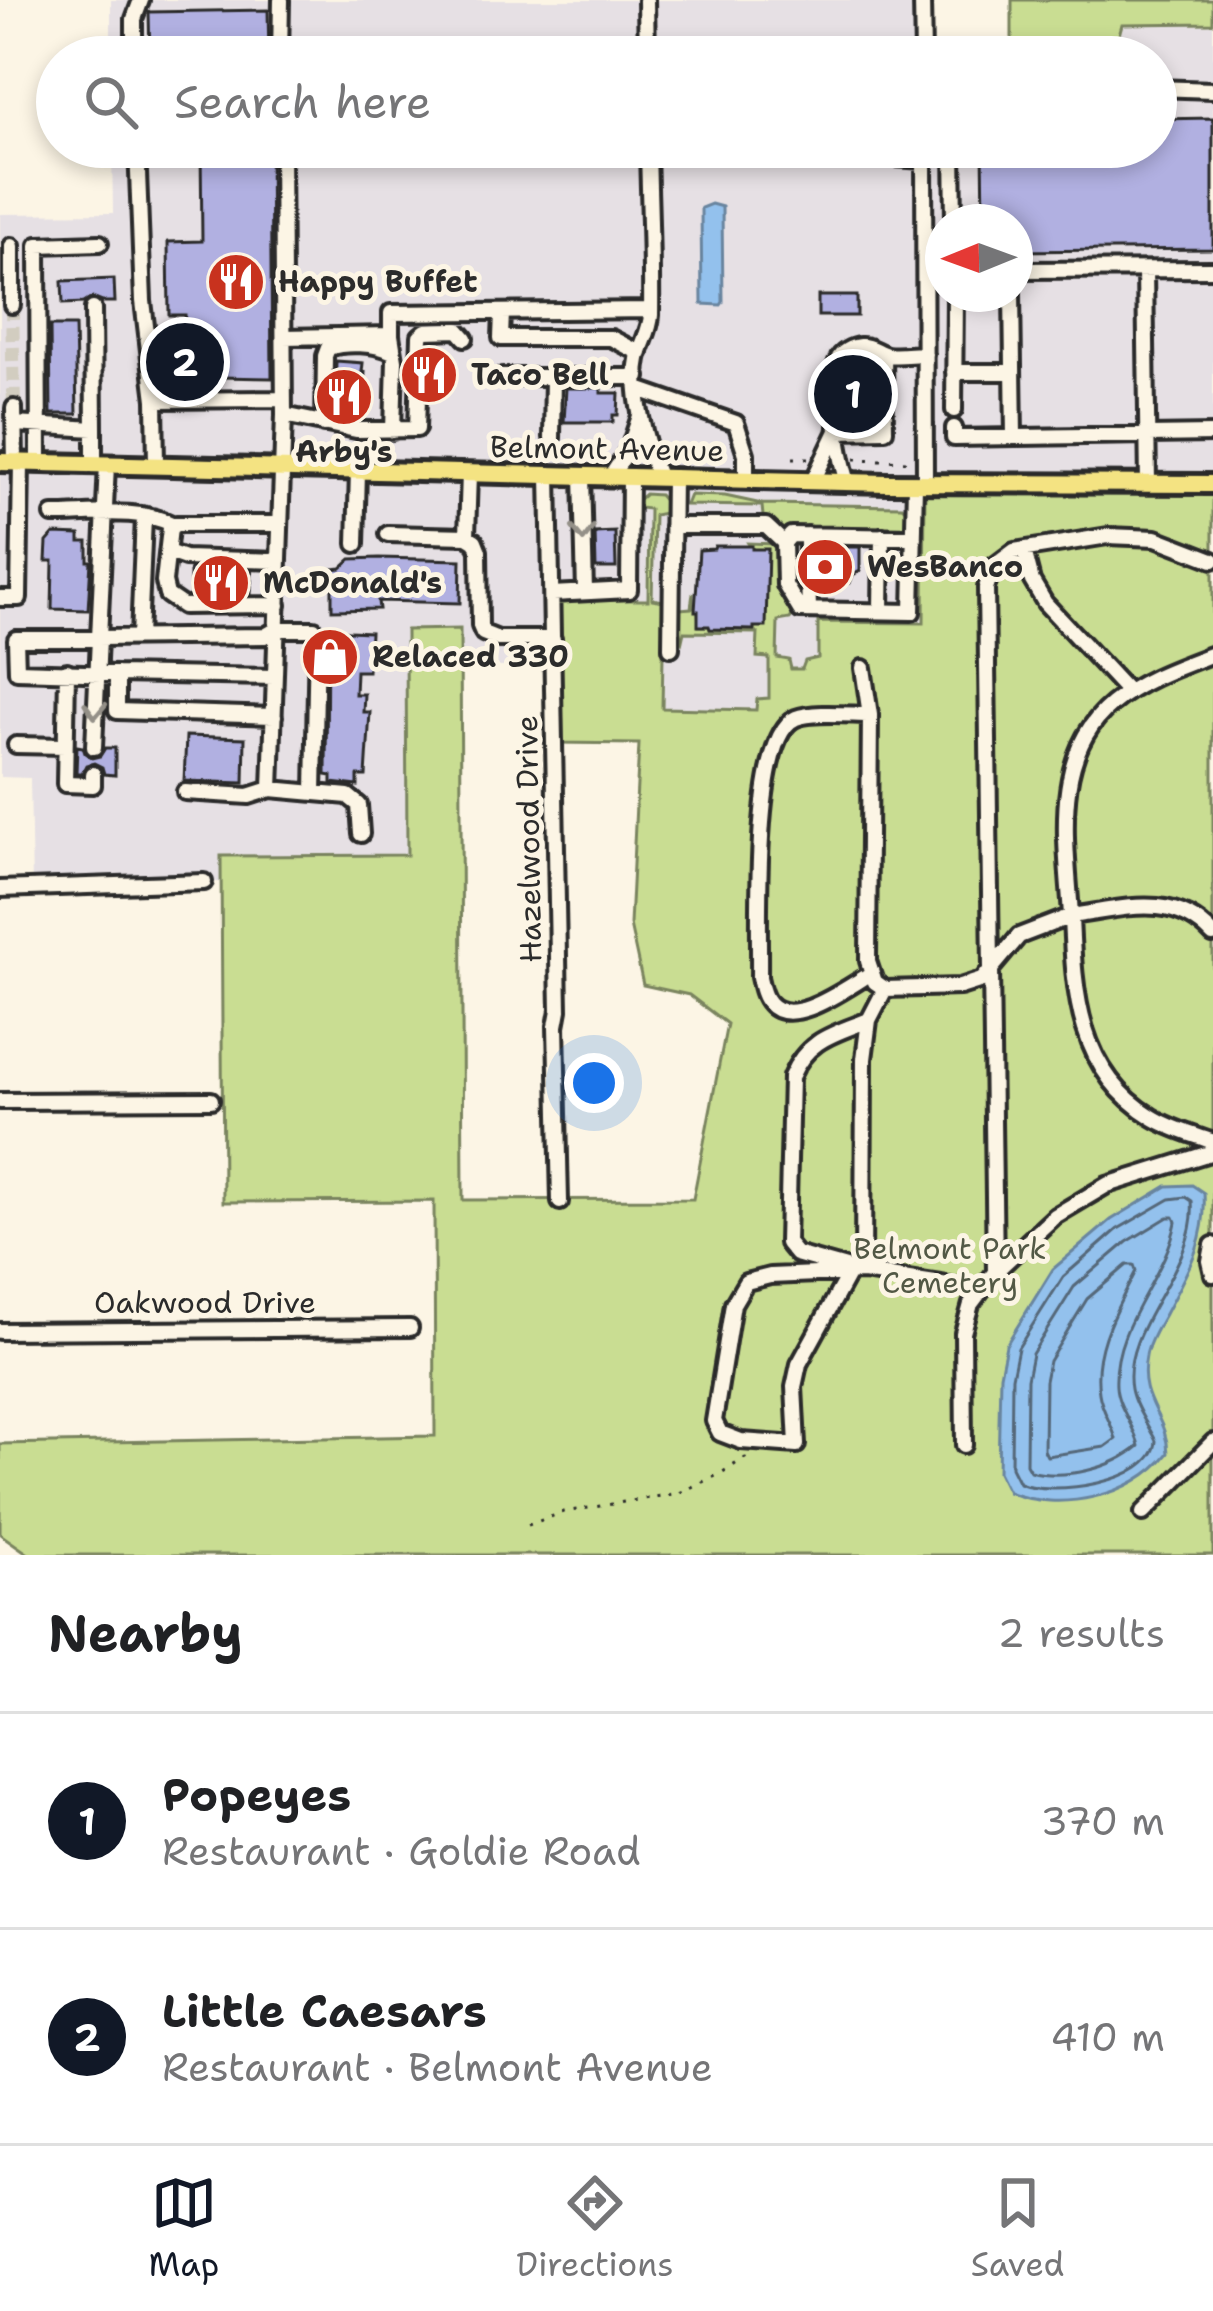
<!DOCTYPE html>
<html lang="en">
<head>
<meta charset="utf-8">
<style>
	:root { --surface:#fff; --page:#f2f2f2; --text:#202124; --muted:#757577; --line:#e0e0e0; --accent:#111827 }
	body { margin:0; font-family:"Shantell Sans",sans-serif; background:var(--page); color:var(--text) }
	.compass { position:absolute; left:925px; top:204px; width:108px; height:108px; border-radius:50%; background:var(--surface); box-shadow:0 6px 18px #0003; rotate:269deg }
	.you { position:absolute; left:594px; top:1083px; width:42px; height:42px; margin:-30px; border:9px solid #fff; border-radius:50%; background:#1a73e8; box-shadow:0 0 0 18px #1a73e833 }
	.badge { display:grid; place-items:center; width:78px; height:78px; border-radius:50%; background:var(--accent); color:#fff; font-size:39px; font-weight:700 }
	.pin { position:absolute; translate:-50% -50%; border:6px solid #fff; box-shadow:0 3px 12px #0006 }
	.list { margin:0; padding:0; list-style:none }
	h2 { display:flex; justify-content:space-between; align-items:center; height:156px; margin:0; padding:0 48px; font-size:51px }
	h2 small { font-size:39px; font-weight:400; color:var(--muted) }
	.list li { display:grid; grid-template-columns:78px 1fr auto; gap:36px; align-items:center; box-sizing:border-box; height:216px; padding:0 48px; border-top:3px solid var(--line) }
	.list b { display:block; font-size:45px; white-space:nowrap }
	.list p { margin:0; font-size:39px; white-space:nowrap; color:var(--muted) }
	.list em { font-size:39px; font-style:normal; color:var(--muted) }
	.icon { flex:none; width:66px; height:66px; fill:none; stroke:currentColor; stroke-width:2; stroke-linecap:round; stroke-linejoin:round }
	.map { position:relative; flex:none; width:1213px; height:1555px; overflow:hidden }
	.search { position:absolute; background:var(--surface); box-shadow:0 6px 18px #0003; left:36px; right:36px; top:36px; height:132px; display:flex; align-items:center; gap:30px; box-sizing:border-box; padding:0 42px; border-radius:66px; color:var(--muted); font-size:45px }
	.sheet { height:588px; background:var(--surface) }
	nav { display:flex; justify-content:space-around; align-items:center; box-sizing:border-box; height:168px; border-top:3px solid var(--line); background:var(--surface); font-size:33px; color:var(--muted) }
	nav a { display:grid; justify-items:center; gap:6px }
	nav .on { color:var(--accent) }
	.map>svg:first-child { display:block }
</style>
</head>
<body>
<div class="map">
<svg width="1213" height="1555" viewBox="0 0 1213 1555">
	<rect width="100%" height="100%" fill="#fcf5e5"/>
	<filter id="ink" filterUnits="userSpaceOnUse"><feTurbulence type="fractalNoise" baseFrequency=".00833" numOctaves="2"/><feDisplacementMap in="SourceGraphic" scale="24" xChannelSelector="R" yChannelSelector="G"/><feConvolveMatrix kernelMatrix="1 2 1 2 8 2 1 2 1" color-interpolation-filters="sRGB"/></filter>
	<g filter="url(#ink)">
		<!-- built -->
		<path fill="#e6e0e4" fill-rule="evenodd" d="M111,0H922L923,57H111Z
			M1213,23V484L925,623L823,677L757,743H555L553,667H460L459,629L406,630L407,855L221,856V882L32,888L30,778L0,777V214L113,213L112,147H1156V57H1113L1122,24ZM943,222H1015V294H943Z"/>
		<!-- green -->
		<path fill="#c9dd92" stroke="#7a845e" stroke-width="3" d="M1012,0H1213V23L1122,24L1113,57H1012Z
			M925,484H1213V1555H30L0,1534V1444L435,1436L434,1201L223,1202L221,856L407,855L406,630L460,629L463,1200L693,1199L727,1024L689,995L643,985L630,925L639,744L555,743L556,600H648L649,509L638,508V500L645,494L659,495L665,502L664,513L654,515L652,599L664,601L662,708L756,710L757,699L769,698V658L757,657L758,633L684,632L681,645L679,609L691,608L693,593V607L698,611L699,626H709L710,629L753,630L752,549L748,543L776,544L793,614L790,619L778,621L777,658L789,660L791,669H802L805,661L818,658V622L924,623Z
			M690,495L725,496L762,504L902,506L908,511L910,519L907,526L900,530L793,529L783,537L768,522L767,517L763,516L762,506L686,505Z"/>
		<!-- water -->
		<path fill="#93c1ed" stroke="#69859f" stroke-width="3" d="M711,204L722,207L723,302L721,305L702,304L701,208Z
			M1192,1185L1204,1193C1207,1242 1187,1272 1165,1314C1158,1327 1148,1342 1146,1356C1137,1402 1167,1414 1168,1453C1134,1497 1059,1513 1008,1492L998,1472L1000,1375L1006,1345L1053,1269L1111,1220L1167,1186Z"/>
		<g fill="none" stroke-linecap="round" stroke-linejoin="round">
			<!-- shore -->
			<path stroke="#556779" stroke-width="3" d="M1186,1197L1192,1201C1198,1269 1120,1326 1131,1389C1134,1406 1148,1425 1156,1441C1153,1484 1050,1496 1019,1483L1011,1467L1012,1377L1018,1348L1063,1277L1118,1229L1170,1199Z
				M1168,1217H1174L1176,1222C1165,1280 1113,1323 1116,1386C1117,1407 1135,1426 1139,1446C1112,1469 1064,1480 1030,1471L1026,1464L1027,1379L1032,1354L1074,1287L1127,1242Z
				M1127,1265H1134L1136,1271C1117,1309 1092,1348 1099,1393C1101,1409 1112,1424 1116,1439L1105,1447L1047,1456L1044,1450L1045,1381L1049,1361L1087,1299Z"/>
		</g>
		<!-- building -->
		<path fill="#b1b0e1" stroke="#2b2b2b" stroke-width="3" d="M268,10L269,57H150L149,12Z
			M1213,118V249L1015,251V222H984L983,147H1156V119Z
			M201,147H270L272,378L171,376V346L186,345L185,315H169L168,242L202,241Z
			M114,279L115,302H102L92,298L84,303L63,304L62,281Z
			M818,296H857V316H818Z
			M50,326H75L77,414H51Z
			M431,350H439L441,388L439,398L435,399H429Z
			M336,361L363,363L362,372H365L363,408L335,407Z
			M846,376H863V412H846Z
			M566,388H601V393H619L618,415H613V422H564Z
			M615,532L616,568H596L595,533Z
			M54,534L80,535V542H88V561H91L88,610L52,609L53,561H46L47,542Z
			M715,546H752V549H768L766,627H754V630L710,629L709,626H698V611H695L699,550L714,549Z
			M834,547H860V571L853,575L850,583H823L818,569L812,564L820,557L823,549Z
			M379,558L461,560L460,603L378,601L379,609L332,610V569L341,568L351,559Z
			M190,569L252,571L251,594L190,595Z
			M327,630L370,632L368,671H356L355,694H364L363,712H370L366,776H358V786L332,783V776L326,775Z
			M186,736L245,738L244,783L184,781Z
			M77,746L83,747L85,753L92,758L100,756L105,748H115V775L104,774L102,767L94,763L86,765L82,773H76Z"/>
		<g fill="none" stroke-linecap="round" stroke-linejoin="round">
			<!-- minor-tunnel -->
			<path stroke="#d2cdc0" stroke-width="14" stroke-dasharray="14 7" stroke-linecap="butt" d="M12,305L14,408"/>
			<defs>
				<path id="minor" d="M646,0L647,57
					M922,0L923,57
					M134,57V19L141,0
					M280,57L281,0
					M1156,88L1213,90
					M137,147L143,301L155,400L156,465
					M648,147C649,203 652,259 651,315C650,332 641,343 638,359C631,391 647,447 658,477
					M782,147V151L795,159H818L836,154L924,160
					M924,147L925,484
					M953,147L954,222
					M1015,270L1213,269
					M1145,270L1148,484
					M1012,294L1014,437
					M12,305V246
					M502,312L501,338H611L640,353
					M284,337L391,335
					M954,372H1013
					M502,377H638
					M638,389L736,423L746,454V479
					M155,400L283,399
					M14,408L15,462
					M954,410L955,294
					M284,415L356,430L417,429L420,336L426,331L458,330L465,338
					M15,424L94,429L93,309
					M324,424L325,356L328,348C346,342 375,343 393,352
					M954,428V438L1213,434
					M393,431L395,360L391,335V313L651,310
					M837,431L885,430L884,355
					M552,438L553,377
					M39,462L38,245L100,243
					M94,464V429
					M469,473L467,536L475,541L479,551L480,626L483,633L498,639H553
					M549,474L559,1010L556,1026L560,1202
					M582,475L585,592
					M611,476L629,449L640,416
					M813,481L837,431
					M848,482C840,458 827,383 838,360C841,352 851,347 860,346C871,345 877,353 887,355C898,357 913,354 925,354
					M53,515C91,515 139,507 174,525
					M278,524H176L170,528L164,582L167,595L183,606L278,605
					M672,526H766L784,543L785,585L800,610L912,612L915,484
					M388,534L467,536
					M807,535V554
					M784,543L791,535L914,537
					M356,544L358,471
					M1024,550L1032,581L1045,603L1128,692
					M168,552L185,558L278,561
					M808,574L809,610
					M552,594L629,590L630,476
					M0,598H19L21,462
					M881,611L882,536
					M139,637L144,517
					M671,648L673,477
					M1213,654C1179,667 1141,680 1112,704C1050,755 1067,845 1071,916C1123,909 1173,891 1213,935
					M863,668L870,715L868,961L875,982L885,989L960,987L982,980L1019,936L1071,916C1074,993 1078,1072 1152,1117C1171,1129 1192,1134 1213,1142
					M67,671L65,784L93,785V774
					M117,674L17,671L16,639L265,636L277,629H314L317,635L314,793
					M870,715C851,715 813,711 796,718C751,737 760,929 759,977C761,986 763,997 769,1003C792,1030 847,987 872,973
					M274,716L117,711V674L274,677
					M16,745L65,746
					M94,747L107,464
					M271,789L284,415L282,147
					M185,792L249,796L271,789L348,796L359,805L361,834
					M0,889L204,882
					M885,989L869,1020L864,1059L863,1272L981,1290
					M0,1101L211,1100
					M1213,1245L1210,1261L1213,1274
					M846,1268L796,1254L787,1243L791,1077C807,1039 834,1034 869,1020
					M995,1272L986,588L994,566L1014,551L1108,536L1156,538L1213,560
					M849,1273L799,1364L794,1387L797,1445L741,1441L720,1433L714,1421L733,1304L746,1282L770,1276L863,1272
					M0,1331L410,1328
					M964,1445L963,1333L971,1304L995,1272L1055,1216L1107,1185L1213,1152
					M1143,1513L1213,1442"/>
				<path id="major" d="M0,462L887,483L1213,484"/>
			</defs>
			<!-- minor casing -->
			<use href="#minor" stroke="#2b2b2b" stroke-width="22"/>
			<!-- major casing -->
			<use href="#major" stroke="#2b2b2b" stroke-width="26"/>
			<!-- path -->
			<path stroke="#2b2b2b" stroke-width="3" stroke-dasharray="3 9" stroke-linecap="butt" d="M793,458H810
				M855,459L908,461
				M528,1525L564,1512L679,1493L718,1475L747,1457"/>
			<!-- minor -->
			<use href="#minor" stroke="#fcf5e5" stroke-width="14"/>
			<!-- major -->
			<use href="#major" stroke="#f4e382" stroke-width="16"/>
		</g>
		<!-- one-way arrows -->
		<defs><path id="oneway-chevron" d="M-2-3.5L2.5 0L-2 3.5" fill="none" stroke-width="1.6" stroke-linecap="round" stroke-linejoin="round" transform="scale(3)"/></defs>
		<g stroke="#949088">
			<use href="#oneway-chevron" transform="translate(583 533) rotate(88)"/>
			<use href="#oneway-chevron" transform="translate(95 710) rotate(92)"/>
		</g>
	</g>
	<!-- icons -->
	<defs>
		<symbol id="restaurant-disc" viewBox="-11 -11 22 22"><circle r="9.5" fill="#c8321e" stroke="#fcf5e5"/><path d="M-5-6h1v4h1v-4h1v4h1v-4h1v5L-1.5 .5V6h-2V.5L-5-1ZM5-6V6H3V1.5H1.5Q1.5-4 5-6Z" fill="#fff"/></symbol>
		<symbol id="bank-disc" viewBox="-11 -11 22 22"><circle r="9.5" fill="#c8321e" stroke="#fcf5e5"/><path d="M-6-4H6V4H-6ZM0-2.3a2.3 2.3 0 1 0 0 4.6a2.3 2.3 0 1 0 0-4.6Z" fill="#fff"/></symbol>
		<symbol id="shop-disc" viewBox="-11 -11 22 22"><circle r="9.5" fill="#c8321e" stroke="#fcf5e5"/><path d="M-5-2.5h2.3a2.7 3.5 0 0 1 5.4 0H5L5.5 6h-11ZM-1.5-2.5h3a1.5 2.3 0 0 0-3 0Z" fill="#fff"/></symbol>
	</defs>
	<g fill-rule="evenodd">
		<use href="#restaurant-disc" x="203" y="249" width="66" height="66"/>
		<use href="#restaurant-disc" x="396" y="342" width="66" height="66"/>
		<use href="#restaurant-disc" x="311" y="364" width="66" height="66"/>
		<use href="#bank-disc" x="792" y="534" width="66" height="66"/>
		<use href="#restaurant-disc" x="188" y="550" width="66" height="66"/>
		<use href="#shop-disc" x="297" y="624" width="66" height="66"/>
	</g>
	<g text-anchor="middle" stroke-width="10" stroke-linejoin="round" paint-order="stroke">
		<!-- poi labels -->
		<g font-size="30" font-weight="bold" fill="#2b2b2b" stroke="#fcf5e5" text-anchor="start">
			<text x="278" y="292">Happy Buffet</text>
			<text x="471" y="385">Taco Bell</text>
			<text x="344" y="462" text-anchor="middle">Arby's</text>
			<text x="867" y="577">WesBanco</text>
			<text x="263" y="593">McDonald's</text>
			<text x="372" y="667">Relaced 330</text>
		</g>
		<!-- street labels -->
		<g font-size="30" fill="#2b2b2b" stroke="#fcf5e5">
			<text transform="translate(607 449) rotate(1)" y="10">Belmont Avenue</text>
			<text transform="translate(529 839) rotate(-91)" y="10">Hazelwood Drive</text>
			<text x="205" y="1313">Oakwood Drive</text>
		</g>
		<!-- park labels -->
		<g font-size="30" fill="#525845" stroke="#fcf5e5">
			<text x="950" y="1259">Belmont Park<tspan x="950" dy="34">Cemetery</tspan></text>
		</g>
	</g>
</svg>
<svg class="compass" viewBox="-18 -18 36 36"><path d="M0-13l5 13h-10z" fill="#e53935"/><path d="M0 13l5-13h-10z" fill="#757577"/></svg>
<div class="you"></div>
<div class="pin badge" style="left:853px;top:394px">1</div>
<div class="pin badge" style="left:185px;top:362px">2</div>
<div class="search"><svg class="icon" aria-label="search" viewBox="0 0 24 24"><circle cx="10" cy="10" r="6"/><path d="M15 15l6 6"/></svg>Search here</div>
</div>
<section class="sheet">
<h2>Nearby<small>2 results</small></h2>
<ul class="list">
<li><span class="badge">1</span><div><b>Popeyes</b><p>Restaurant · Goldie Road</p></div><em>370 m</em></li>
<li><span class="badge">2</span><div><b>Little Caesars</b><p>Restaurant · Belmont Avenue</p></div><em>410 m</em></li>
</ul>
</section>
<nav>
<a class="on"><svg class="icon" aria-label="map" viewBox="0 0 24 24"><path d="M3 6l6-2 6 2 6-2v14l-6 2-6-2-6 2zM9 4v14M15 6v14"/></svg>Map</a>
<a><svg class="icon" aria-label="directions" viewBox="0 0 24 24"><path d="M12 3l9 9-9 9-9-9zM9 14v-3h6M13 9l2 2-2 2"/></svg>Directions</a>
<a><svg class="icon" aria-label="saved" viewBox="0 0 24 24"><path d="M7 4h10v16l-5-4-5 4z"/></svg>Saved</a>
</nav>
</body>
</html>
